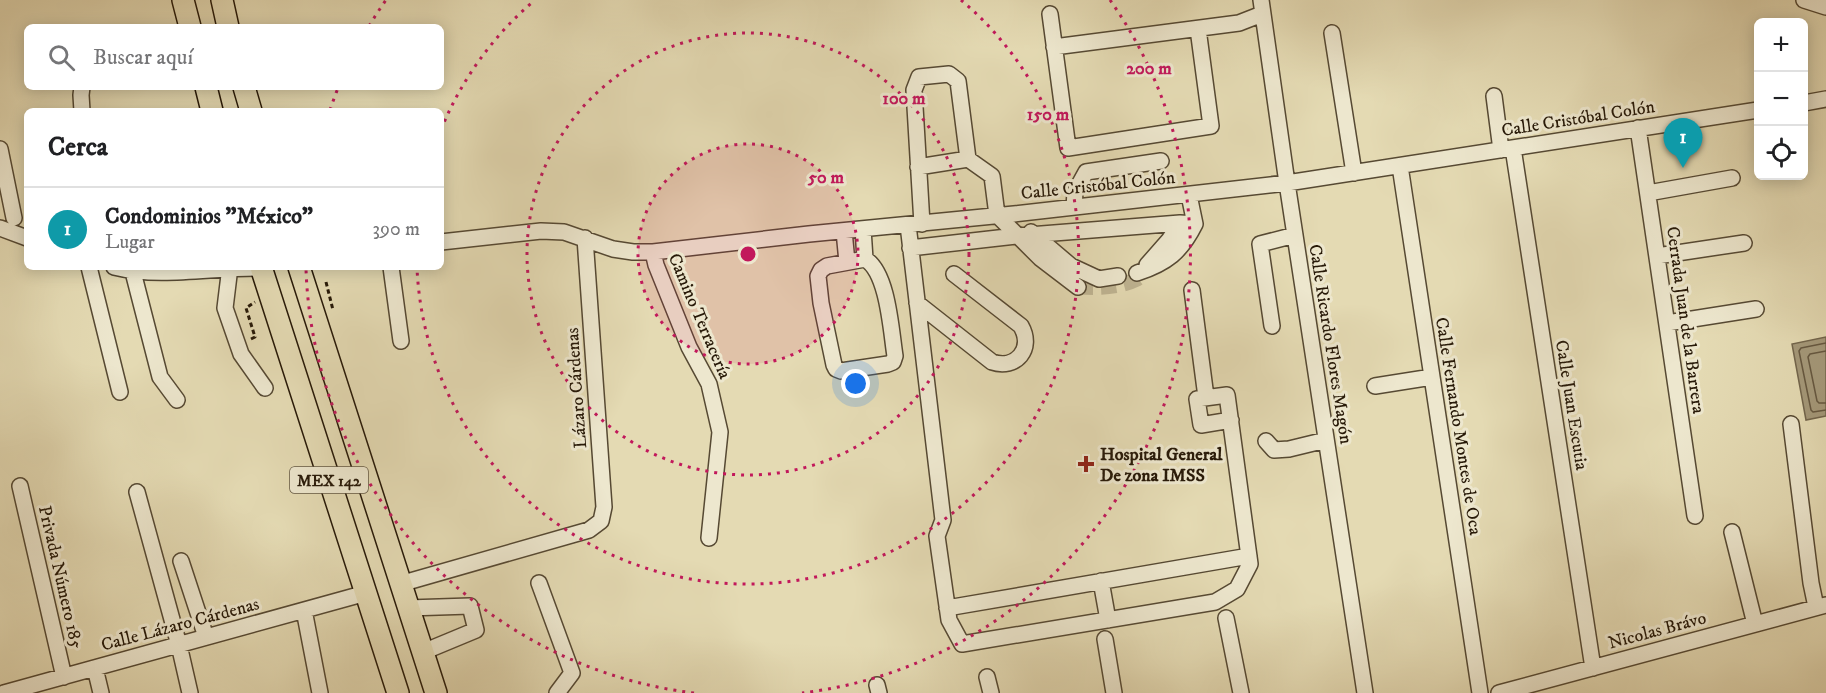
<!DOCTYPE html>
<html lang="es">
<head>
<meta charset="utf-8">
<style>
	:root { --surface:#fff; --page:#f6f6f6; --text:#202124; --muted:#757577; --line:#e0e0e0; --accent:#0b8043 }
	body { margin:0; font-family:"IM FELL DW Pica",serif; background:var(--page); color:var(--text) }
	.controls { position:absolute; right:18px; top:18px; display:grid; overflow:hidden; border-radius:9px; box-shadow:0 3px 15px #0003 }
	.controls button { width:54px; height:54px; display:grid; place-items:center; padding:0; border:0; border-bottom:2px solid var(--line); background:var(--surface); color:var(--text); font:30px sans-serif }
	.you { position:absolute; left:856px; top:384px; width:21px; height:21px; margin:-15px; border:4px solid #fff; border-radius:50%; background:#1a73e8; box-shadow:0 0 0 9px #1a73e833 }
	.badge { display:grid; place-items:center; width:39px; height:39px; border-radius:50%; background:var(--accent); color:#fff; font-size:20px; font-weight:700 }
	.pin { position:absolute; translate:-50% -50px; filter:drop-shadow(0 2px 3px #0008) }
	.pin::after { content:''; position:absolute; top:32px; width:21px; height:18px; background:inherit; clip-path:polygon(0 0,100% 0,50% 100%) }
	.list { margin:0; padding:0; list-style:none }
	h2 { display:flex; justify-content:space-between; align-items:center; height:78px; margin:0; padding:0 24px; font-size:26px }
	h2 small { font-size:20px; font-weight:400; color:var(--muted) }
	.list li { display:grid; grid-template-columns:39px 1fr auto; gap:18px; align-items:center; box-sizing:border-box; height:84px; padding:0 24px; border-top:2px solid var(--line) }
	.list b { display:block; font-size:22px; white-space:nowrap }
	.list p { margin:0; font-size:20px; white-space:nowrap; color:var(--muted) }
	.list em { font-size:20px; font-style:normal; color:var(--muted) }
	.icon { flex:none; width:33px; height:33px; fill:none; stroke:currentColor; stroke-width:2; stroke-linecap:round; stroke-linejoin:round }
	.map { position:relative; flex:none; width:1826px; height:693px; overflow:hidden }
	.search { position:absolute; background:var(--surface); box-shadow:0 3px 15px #0003; left:24px; top:24px; width:420px; height:66px; display:flex; align-items:center; gap:15px; box-sizing:border-box; padding:0 21px; border-radius:9px; color:var(--muted); font-size:22px }
	.panel { position:absolute; background:var(--surface); box-shadow:0 3px 15px #0003; left:24px; top:108px; width:420px; height:162px; border-radius:9px }
	.map>svg:first-child { display:block }
</style>
</head>
<body>
<div class="map">
<svg width="1826" height="693" viewBox="0 0 1826 693">
	<rect width="100%" height="100%" fill="#e4dab3"/>
	<filter id="stains"><feTurbulence type="fractalNoise" baseFrequency=".00333" numOctaves="4"/><feColorMatrix values="0 0 0 0 .2 0 0 0 0 .09 0 0 0 0 .02 0 0 0 .5 -.17"/></filter>
	<radialGradient id="worn" r=".72"><stop offset=".6" stop-color="#630" stop-opacity="0"/><stop offset="1" stop-color="#630" stop-opacity=".3"/></radialGradient>
	<!-- water -->
	<path fill="#a49879" stroke="#72654c" stroke-width="1.5" d="M1826,337V416L1806,420L1792,344Z"/>
	<g fill="none" stroke-linecap="round" stroke-linejoin="round">
		<!-- shore -->
		<path stroke="#665840" stroke-width="1.5" d="M1826,343L1801,348L1799,351L1811,410L1813,412L1826,410
			M1826,351L1810,354L1808,357L1817,401L1819,403H1826"/>
		<!-- minor-tunnel -->
		<path stroke="#beb391" stroke-width="15" stroke-dasharray="15 8" stroke-linecap="butt" d="M1078,287C1098,288 1119,288 1137,279C1141,276 1143,271 1146,267"/>
		<defs>
			<path id="minor" d="M1261,0L1287,183L1365,693
				M1804,0L1826,7
				M1050,14L1068,148L1211,126L1198,29
				M1332,33L1354,173
				M1054,47L1239,23L1262,14
				M1494,96L1501,150
				M1804,103L1826,99
				M82,111L81,95L82,87
				M1638,128L1695,516
				M1513,148L1593,668
				M0,149L14,218
				M1400,166L1480,693
				M918,167L968,159
				M1648,193L1732,178
				M1074,207L1075,192L1086,172L1161,161
				M922,224L914,90L919,77L949,74L958,81L968,159L992,176L997,215L1040,258L1078,287
				M908,225L943,520L937,536L949,620L962,644L1215,602L1237,589L1250,564L1227,395L1197,399L1201,425L1231,420
				M0,228L27,238
				M863,229L865,259
				M844,231L847,262
				M1031,232L1071,266L1099,279L1118,276
				M441,242L541,231L564,232L613,249L633,252H653L809,234L1014,214L1287,183L1758,110
				M910,248L1016,236L1180,223L1195,224L1189,195
				M653,252L656,265L689,347L709,384L720,432L709,538
				M1657,256L1744,243
				M865,259C888,272 891,331 895,356L893,362L888,364L841,371L836,369L834,365L821,303L818,276L821,270L827,266Z
				M1147,265L1169,240L1180,223
				M89,267L120,392
				M114,267C162,279 213,267 261,268
				M230,267L225,308L241,354L265,388
				M391,267L401,341
				M133,272L160,377L177,400
				M1137,273C1167,263 1181,252 1195,224
				M1192,290L1206,397
				M917,303L992,362C1016,370 1034,349 1021,326L954,274
				M1667,323L1756,309
				M1272,326L1260,244L1295,235
				M1375,386L1432,377
				M1791,424L1811,583L1816,607
				M1266,441L1274,450L1289,449L1326,440
				M20,486L64,677
				M137,492L179,645L190,693
				M1732,532L1755,624
				M181,561L206,637
				M1101,581L1108,620
				M539,583L572,673L557,693
				M400,584L589,530L601,521L604,507L585,238
				M408,608L470,606L476,630L423,652
				M947,608L1249,556
				M304,610L320,693
				M1226,618L1241,693
				M1105,639L1114,693
				M95,668L101,693
				M987,677L991,693
				M877,685L879,693
				M4,693L366,593
				M1499,693L1826,605"/>
			<path id="highway" d="M183,0L190,27
				M222,0L228,27
				M206,87L212,111
				M244,87L251,111
				M261,267L398,693
				M299,267L436,693"/>
		</defs>
		<!-- minor casing -->
		<use href="#minor" stroke="#564933" stroke-width="18"/>
		<!-- highway casing -->
		<use href="#highway" stroke="#271908" stroke-width="24"/>
		<!-- path -->
		<path stroke="#271908" stroke-width="3" stroke-dasharray="4.5 3" stroke-linecap="butt" d="M326,282L333,310
			M251,339L255,337L246,308L255,302"/>
		<!-- minor -->
		<use href="#minor" stroke="#ede7ce" stroke-width="15"/>
		<!-- highway -->
		<use href="#highway" stroke="#e4dab3" stroke-width="21"/>
	</g>
	<!-- distance rings -->
	<circle cx="748" cy="254" r="110" fill="#c2185b" fill-opacity=".12"/>
	<g fill="none" stroke="#c2185b" stroke-width="3" stroke-dasharray="3 6">
		<circle cx="748" cy="254" r="110"/>
		<circle cx="748" cy="254" r="221"/>
		<path d="M441 130A331 331 0 0 1 535 0M961 0A331 331 0 1 1 417 268"/>
		<path d="M694 693A442 442 0 0 1 306 269M330 110A442 442 0 0 1 338 88M369 26A442 442 0 0 1 386 0M1110 0A442 442 0 0 1 802 693"/>
	</g>
	<!-- markers -->
	<path fill="#8f2418" stroke="#ede7ce" stroke-width="2" d="M1083 455h6v6h6v6h-6v6h-6v-6h-6v-6h6z"/>
	<g text-anchor="middle" stroke-width="6" stroke-linejoin="round" paint-order="stroke">
		<!-- shield labels -->
		<rect fill="#ede7ce" stroke="#625743" stroke-width="1.5" x="290" y="467" width="78" height="26" rx="4.5"/>
		<g font-size="16" font-weight="bold" fill="#271908">
			<text x="329" y="486">MEX 142</text>
		</g>
		<!-- street labels -->
		<g font-size="18" fill="#271908" stroke="#ede7ce">
			<text transform="translate(1578 118) rotate(-9)" y="6">Calle Cristóbal Colón</text>
			<text transform="translate(1098 185) rotate(-6)" y="6">Calle Cristóbal Colón</text>
			<text transform="translate(700 316) rotate(67)" y="6">Camino Terracería</text>
			<text transform="translate(1686 320) rotate(82)" y="6">Cerrada Juan de la Barrera</text>
			<text transform="translate(1331 344) rotate(81)" y="6">Calle Ricardo Flores Magón</text>
			<text transform="translate(576 388) rotate(-94)" y="6">Lázaro Cárdenas</text>
			<text transform="translate(1572 405) rotate(81)" y="6">Calle Juan Escutia</text>
			<text transform="translate(1459 426) rotate(81)" y="6">Calle Fernando Montes de Oca</text>
			<text transform="translate(61 577) rotate(77)" y="6">Privada Número 185</text>
			<text transform="translate(180 624) rotate(-15)" y="6">Calle Lázaro Cárdenas</text>
			<text transform="translate(1657 630) rotate(-15)" y="6">Nicolas Brávo</text>
		</g>
		<!-- poi labels -->
		<g font-size="18" font-weight="bold" fill="#271908" stroke="#ede7ce" text-anchor="start">
			<text x="1100" y="460">Hospital General<tspan x="1100" dy="21">De zona IMSS</tspan></text>
		</g>
	</g>
	<circle cx="748" cy="254" r="9" fill="#c2185b" stroke="#ede7ce" stroke-width="3"/>
	<g font-size="18" text-anchor="middle" font-weight="bold" fill="#c2185b" stroke="#ede7ce" stroke-width="6" stroke-linejoin="round" paint-order="stroke">
		<text x="1149" y="74">200 m</text>
		<text x="904" y="104">100 m</text>
		<text x="1048" y="120">150 m</text>
		<text x="826" y="183">50 m</text>
	</g>
	<rect width="100%" height="100%" filter="url(#stains)"/>
	<rect width="100%" height="100%" fill="url(#worn)"/>
</svg>
<div class="controls">
<button>+</button>
<button>−</button>
<button><svg class="icon" aria-label="locate" viewBox="0 0 24 24"><circle cx="12" cy="12" r="6"/><path d="M12 2v4M12 18v4M2 12h4M18 12h4"/></svg></button>
</div>
<div class="you"></div>
<div class="pin badge" style="left:1683px;top:168px;background:#0f9aa8">1</div>
<div class="search"><svg class="icon" aria-label="search" viewBox="0 0 24 24"><circle cx="10" cy="10" r="6"/><path d="M15 15l6 6"/></svg>Buscar aquí</div>
<section class="panel">
<h2>Cerca<small></small></h2>
<ul class="list">
<li><span class="badge" style="background:#0f9aa8">1</span><div><b>Condominios &quot;México&quot;</b><p>Lugar</p></div><em>390 m</em></li>
</ul>
</section>
</div>
</body>
</html>
